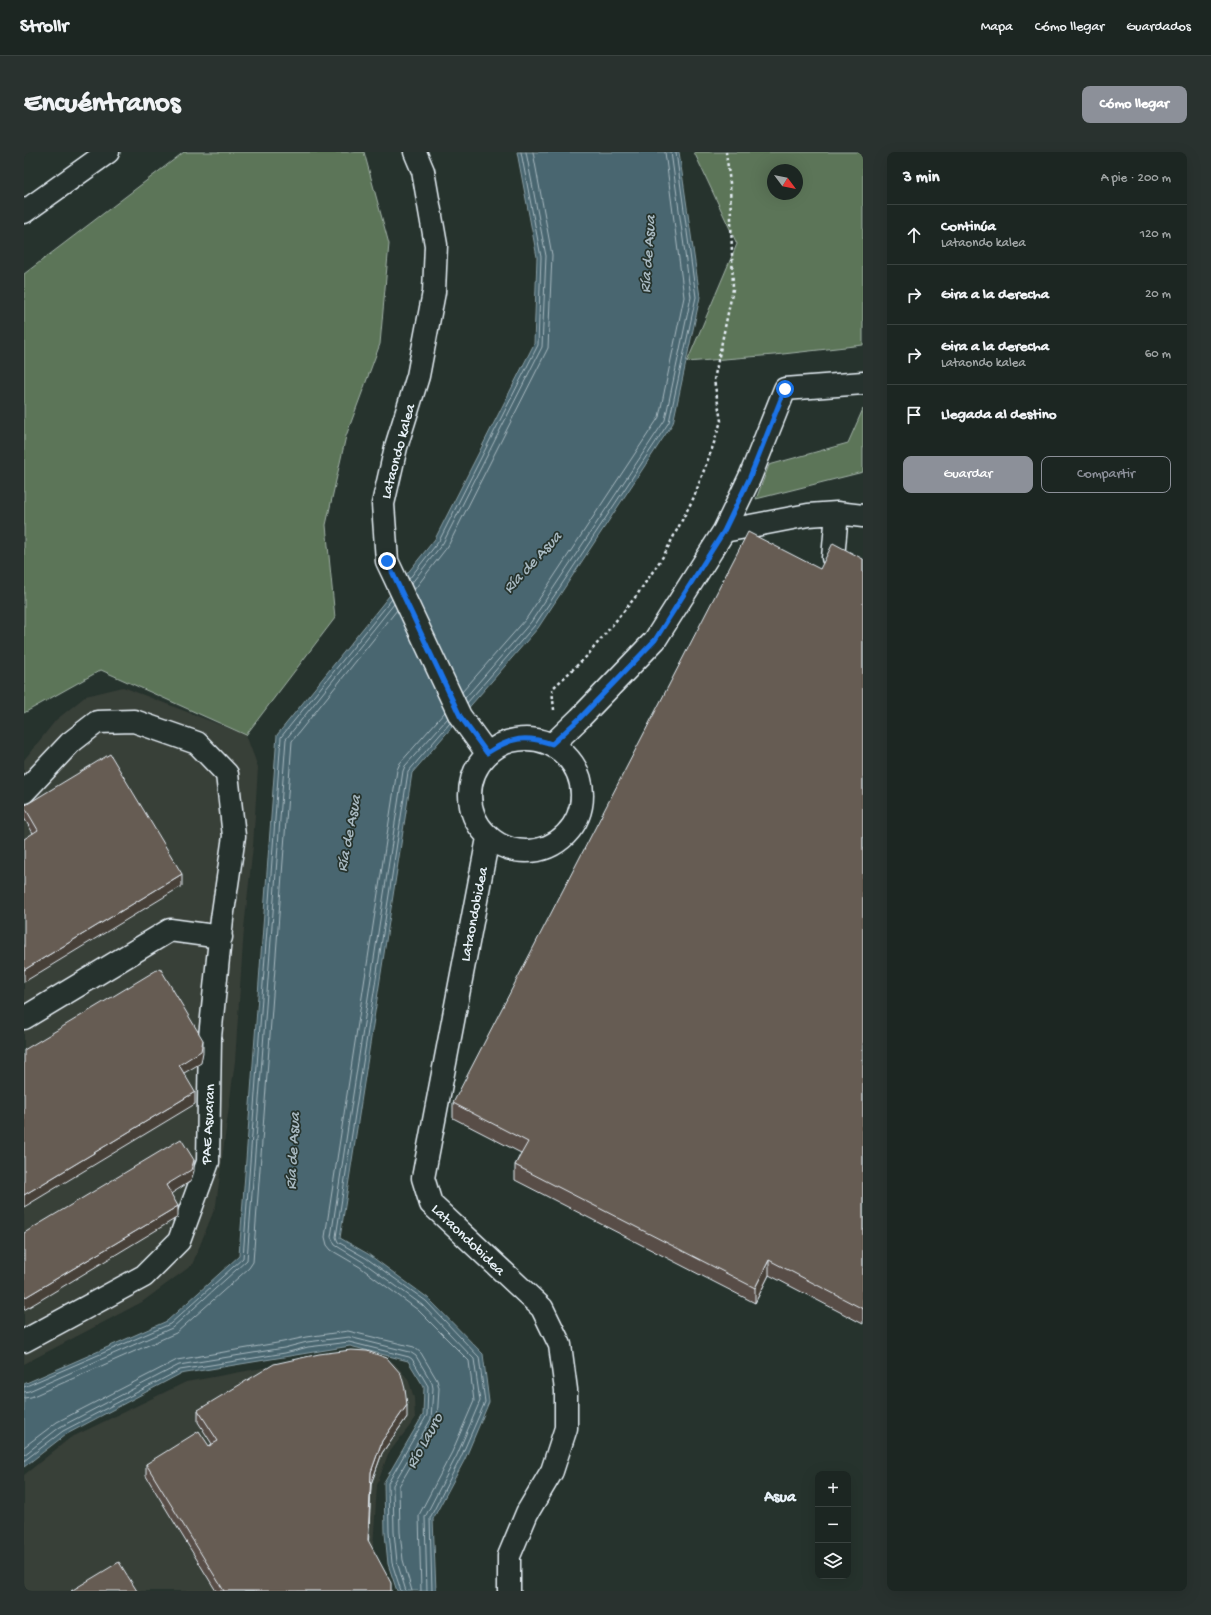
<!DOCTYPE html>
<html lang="es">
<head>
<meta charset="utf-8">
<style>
	:root { --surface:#1c2622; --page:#29322f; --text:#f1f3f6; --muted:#a0a5a5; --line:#3a4340; --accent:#8c9099 }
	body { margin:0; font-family:"Gochi Hand",sans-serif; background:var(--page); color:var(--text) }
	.controls { position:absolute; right:12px; bottom:12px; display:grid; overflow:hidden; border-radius:8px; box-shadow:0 4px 16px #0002 }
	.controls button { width:36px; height:36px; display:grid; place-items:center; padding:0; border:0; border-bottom:1px solid var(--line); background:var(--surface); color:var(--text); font:20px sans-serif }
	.compass { position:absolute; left:743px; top:12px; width:36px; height:36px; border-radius:50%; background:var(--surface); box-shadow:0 4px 16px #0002; rotate:122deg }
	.stop { position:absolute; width:12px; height:12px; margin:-9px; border:3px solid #1a73e8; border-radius:50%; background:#fff }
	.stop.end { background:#1a73e8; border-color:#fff; box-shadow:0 1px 4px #0008 }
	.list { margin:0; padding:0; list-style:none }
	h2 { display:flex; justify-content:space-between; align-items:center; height:52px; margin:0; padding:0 16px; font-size:17px }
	h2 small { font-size:13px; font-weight:400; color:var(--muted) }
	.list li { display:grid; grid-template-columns:26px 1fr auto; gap:12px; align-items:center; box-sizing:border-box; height:60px; padding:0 16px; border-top:1px solid var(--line) }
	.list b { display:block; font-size:15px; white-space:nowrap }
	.list p { margin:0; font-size:13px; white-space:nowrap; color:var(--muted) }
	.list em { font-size:13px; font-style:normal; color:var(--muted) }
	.actions { display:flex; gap:8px; padding:12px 16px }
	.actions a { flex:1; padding:9px 0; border:1px solid var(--accent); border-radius:8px; text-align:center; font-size:14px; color:var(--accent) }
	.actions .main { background:var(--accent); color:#fff }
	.icon { flex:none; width:22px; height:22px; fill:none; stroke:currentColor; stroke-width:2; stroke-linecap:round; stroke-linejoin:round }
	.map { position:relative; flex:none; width:839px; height:1439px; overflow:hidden; border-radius:8px }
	header { display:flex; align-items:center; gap:24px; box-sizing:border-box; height:56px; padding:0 20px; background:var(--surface); border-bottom:1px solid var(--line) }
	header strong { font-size:19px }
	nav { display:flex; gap:22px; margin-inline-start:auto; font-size:14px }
	.intro { display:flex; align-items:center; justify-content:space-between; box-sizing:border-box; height:96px; padding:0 24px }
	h1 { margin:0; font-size:28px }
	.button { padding:10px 18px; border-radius:8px; background:var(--accent); color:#fff; font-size:14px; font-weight:700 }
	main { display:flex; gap:24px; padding:0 24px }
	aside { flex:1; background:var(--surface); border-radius:8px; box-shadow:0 4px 16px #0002 }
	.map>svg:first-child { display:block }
</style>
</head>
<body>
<header>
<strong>Strollr</strong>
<nav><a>Mapa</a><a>Cómo llegar</a><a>Guardados</a></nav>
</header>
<div class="intro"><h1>Encuéntranos</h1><a class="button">Cómo llegar</a></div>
<main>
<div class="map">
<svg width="839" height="1439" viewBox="0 0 839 1439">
	<rect width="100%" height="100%" fill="#26332d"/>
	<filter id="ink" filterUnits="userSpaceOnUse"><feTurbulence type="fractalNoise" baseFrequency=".025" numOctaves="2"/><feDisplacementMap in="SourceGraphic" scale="8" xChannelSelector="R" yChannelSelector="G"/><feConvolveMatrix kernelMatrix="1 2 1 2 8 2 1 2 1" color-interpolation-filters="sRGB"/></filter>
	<g filter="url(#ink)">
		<!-- built -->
		<path fill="#393f38" d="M99,535L222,583L234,615L229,694L220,776L211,909L192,1053L168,1113L118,1150L0,1212V608L32,568L62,544Z
			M327,1200L370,1211L384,1227L390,1246L391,1267L364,1302L353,1333L349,1396L369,1439H0V1323L46,1286L162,1230Z"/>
		<!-- green -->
		<path fill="#5c7459" stroke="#a2b2a8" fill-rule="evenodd" d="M160,0H340L365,92L356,192L322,284L302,373L311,466L222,583L77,518L0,561V122Z
			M670,0H839V193L750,203L663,210L713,92ZM749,18H773V42H749Z
			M839,257V320L732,347L745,313L824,291Z"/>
		<!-- water -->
		<path fill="#49666f" stroke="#899ea6" d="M493,0H655L676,145L649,271L514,476L388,621L316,1086L344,1102L404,1146L459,1202L465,1250L441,1307L409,1367L412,1439H373L364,1412L361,1381L360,1330L399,1263L400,1235L384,1209L326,1194L156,1222L41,1283L0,1315V1232L143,1169L215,1104L253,583L411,387L510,192L513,105Z"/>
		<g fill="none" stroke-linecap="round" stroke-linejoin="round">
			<!-- shore -->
			<path stroke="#a8b9c1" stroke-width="1" d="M385,427L415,389L514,193L517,105L497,0
				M387,432L419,391L518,195L522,104L502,0
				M390,438L424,394L524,196L528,103L509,0
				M438,540L502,467L635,265L660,145L641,0
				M441,546L507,470L641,268L667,145L647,0
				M443,551L511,473L645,270L672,145L652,0
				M0,1235L146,1172L219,1106L257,585L368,447
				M0,1240L5,1239L148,1176L223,1108L262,587L370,452
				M0,1246L7,1245L152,1181L225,1116L229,1110L268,589L373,458
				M0,1295L33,1270L153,1208L259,1190L282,1185L324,1179L390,1195L397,1201L413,1228L415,1236L413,1269L375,1334L376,1380L379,1408L388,1439
				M0,1303L36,1275L155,1213L260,1196L283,1190L325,1185L386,1200L392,1204L408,1231L409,1236L407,1267L369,1333L370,1380L373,1410L382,1439
				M0,1309L39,1279L156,1218L261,1201L284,1195L325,1190L385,1205L388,1207L404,1234L403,1263L364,1331L365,1380L368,1411L377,1439
				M397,1439L395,1363L428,1300L450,1249L445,1209L394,1158L336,1115L307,1098L303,1093L301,1085L373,618L376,611L421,560
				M403,1439L401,1365L433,1303L456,1249L450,1207L398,1153L339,1110L311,1093L307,1085L379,619L381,614L424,566
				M408,1439L406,1366L437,1305L461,1250L455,1205L402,1149L342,1106L314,1090L312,1085L384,620L426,571"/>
			<defs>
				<path id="minor" d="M391,0L399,19L412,93L410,140L394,224L372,295L359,352L363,409L436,564L463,601
					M700,379L784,363L813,361L839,364
					M809,406L813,361
					M446 643a56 56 0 1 1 112 0a56 56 0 1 1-112 0Z
					M528,593L556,566L631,488L700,379L726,325L761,237L839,231
					M0,640L46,591L73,570L110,569L173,591L203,622L210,684L198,767L186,885L184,1010L155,1089L120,1124L0,1189
					M464,686L399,1026L407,1052L518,1156L536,1193L542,1238V1276L528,1319L503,1361L485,1404V1439
					M0,866L146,778L197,785"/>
				<path id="highway" d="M0,60L84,0"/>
			</defs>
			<!-- minor casing -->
			<use href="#minor" stroke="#e8f1f8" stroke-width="25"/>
			<!-- highway casing -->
			<use href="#highway" stroke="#e8f1f8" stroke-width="25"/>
			<!-- path -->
			<path stroke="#e8f1f8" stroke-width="2.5" stroke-dasharray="3 3" stroke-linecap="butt" d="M530,558L528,537L563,504L613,443L640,403L670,345L689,294L697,269L690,228L709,137L706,31L702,0"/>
			<!-- minor -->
			<use href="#minor" stroke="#26332d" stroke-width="22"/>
			<!-- highway -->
			<use href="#highway" stroke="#26332d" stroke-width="22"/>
		</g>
		<!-- wall -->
		<path fill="#584e47" stroke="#e8f1f8" d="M839,407V1172L745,1123L731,1151L491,1028V1013L497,1001L429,966V951L796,417Z
			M0,654L158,734L9,681L0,666Z
			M174,1258L383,1265L358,1301L347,1332L344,1389L367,1439H192L122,1324V1312L185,1294L188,1292L174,1270Z"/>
		<!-- shaded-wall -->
		<path fill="#474039" stroke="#e8f1f8" d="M158,722V734L0,830V818Z
			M179,888V900L177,911L155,924V913Z
			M171,940V952L0,1055V1043Z
			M170,1008V1019L167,1029L142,1045V1033Z
			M154,1054V1065L0,1158V1146Z
			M745,1108V1123L731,1151V1136Z
			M383,1253V1265L358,1301L347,1332L344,1400V1388L347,1320L358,1289Z"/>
		<!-- building -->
		<path fill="#665b52" stroke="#e8f1f8" d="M724,380L796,417L809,391L839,407V1157L745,1108L731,1136L491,1013L504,990L429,951Z
			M86,602L158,722L0,818V687L14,678L0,654Z
			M136,816L179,888L177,899L155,913L171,940L0,1043V898Z
			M157,987L170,1008L167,1018L142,1033L154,1054L0,1146V1081Z
			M327,1198L343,1199L363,1206L377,1222L381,1237L383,1253L358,1289L347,1320L344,1388L367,1431V1439H200L122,1312L175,1279L185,1294L194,1289L174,1258L250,1212L295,1202Z
			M95,1410L113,1439H47Z"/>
	</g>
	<g fill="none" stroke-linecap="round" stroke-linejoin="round" filter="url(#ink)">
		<!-- route -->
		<path stroke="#1a73e8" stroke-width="5" d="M363,409L436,564L463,601C487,585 502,583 528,592L556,566L631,488L700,379L726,325L761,237"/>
	</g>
	<g text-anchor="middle" stroke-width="3.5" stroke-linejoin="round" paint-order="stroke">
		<!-- street labels -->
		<g font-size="15" fill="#e8f1f8" stroke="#26332d">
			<text transform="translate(373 299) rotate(-75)" y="5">Lataondo kalea</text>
			<text transform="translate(449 762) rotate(-79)" y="5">Lataondobidea</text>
			<text transform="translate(183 972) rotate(-87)" y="5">PAE Asuaran</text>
			<text transform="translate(445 1087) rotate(44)" y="5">Lataondobidea</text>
		</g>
		<!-- water labels -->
		<g font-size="16" font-style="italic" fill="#a8b9c1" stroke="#26332d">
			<text transform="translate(622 102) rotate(-86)" y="6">Ría de Asua</text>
			<text transform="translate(507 409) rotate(-47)" y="6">Ría de Asua</text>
			<text transform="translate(323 681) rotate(-79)" y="6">Ría de Asua</text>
			<text transform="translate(267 999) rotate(-87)" y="6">Ría de Asua</text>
			<text transform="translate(399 1288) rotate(-61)" y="6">Río Lauro</text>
		</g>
		<!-- neighbourhood labels -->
		<g font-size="16" font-weight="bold" fill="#e8f1f8" stroke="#26332d">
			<text x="756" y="1349">Asua</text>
		</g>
	</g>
</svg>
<div class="controls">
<button>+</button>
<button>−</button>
<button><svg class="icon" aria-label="layers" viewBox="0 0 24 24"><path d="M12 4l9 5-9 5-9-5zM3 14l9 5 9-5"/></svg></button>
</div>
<svg class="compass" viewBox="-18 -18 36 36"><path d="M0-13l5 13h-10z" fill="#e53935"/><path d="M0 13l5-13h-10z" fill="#a0a5a5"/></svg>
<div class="stop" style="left:761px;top:237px"></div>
<div class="stop end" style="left:363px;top:409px"></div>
</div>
<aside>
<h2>3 min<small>A pie · 200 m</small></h2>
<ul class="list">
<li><svg class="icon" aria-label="ahead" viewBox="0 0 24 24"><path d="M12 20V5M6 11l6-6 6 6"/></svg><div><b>Continúa</b><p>Lataondo kalea</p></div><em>120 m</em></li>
<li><svg class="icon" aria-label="right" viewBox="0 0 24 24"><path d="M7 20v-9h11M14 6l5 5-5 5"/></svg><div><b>Gira a la derecha</b></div><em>20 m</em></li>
<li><svg class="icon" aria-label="right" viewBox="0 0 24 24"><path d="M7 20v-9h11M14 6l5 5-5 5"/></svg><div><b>Gira a la derecha</b><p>Lataondo kalea</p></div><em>60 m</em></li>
<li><svg class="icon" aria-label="arrive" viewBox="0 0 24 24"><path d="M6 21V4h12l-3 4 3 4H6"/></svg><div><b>Llegada al destino</b></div></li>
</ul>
<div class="actions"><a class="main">Guardar</a><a>Compartir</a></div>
</aside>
</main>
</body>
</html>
